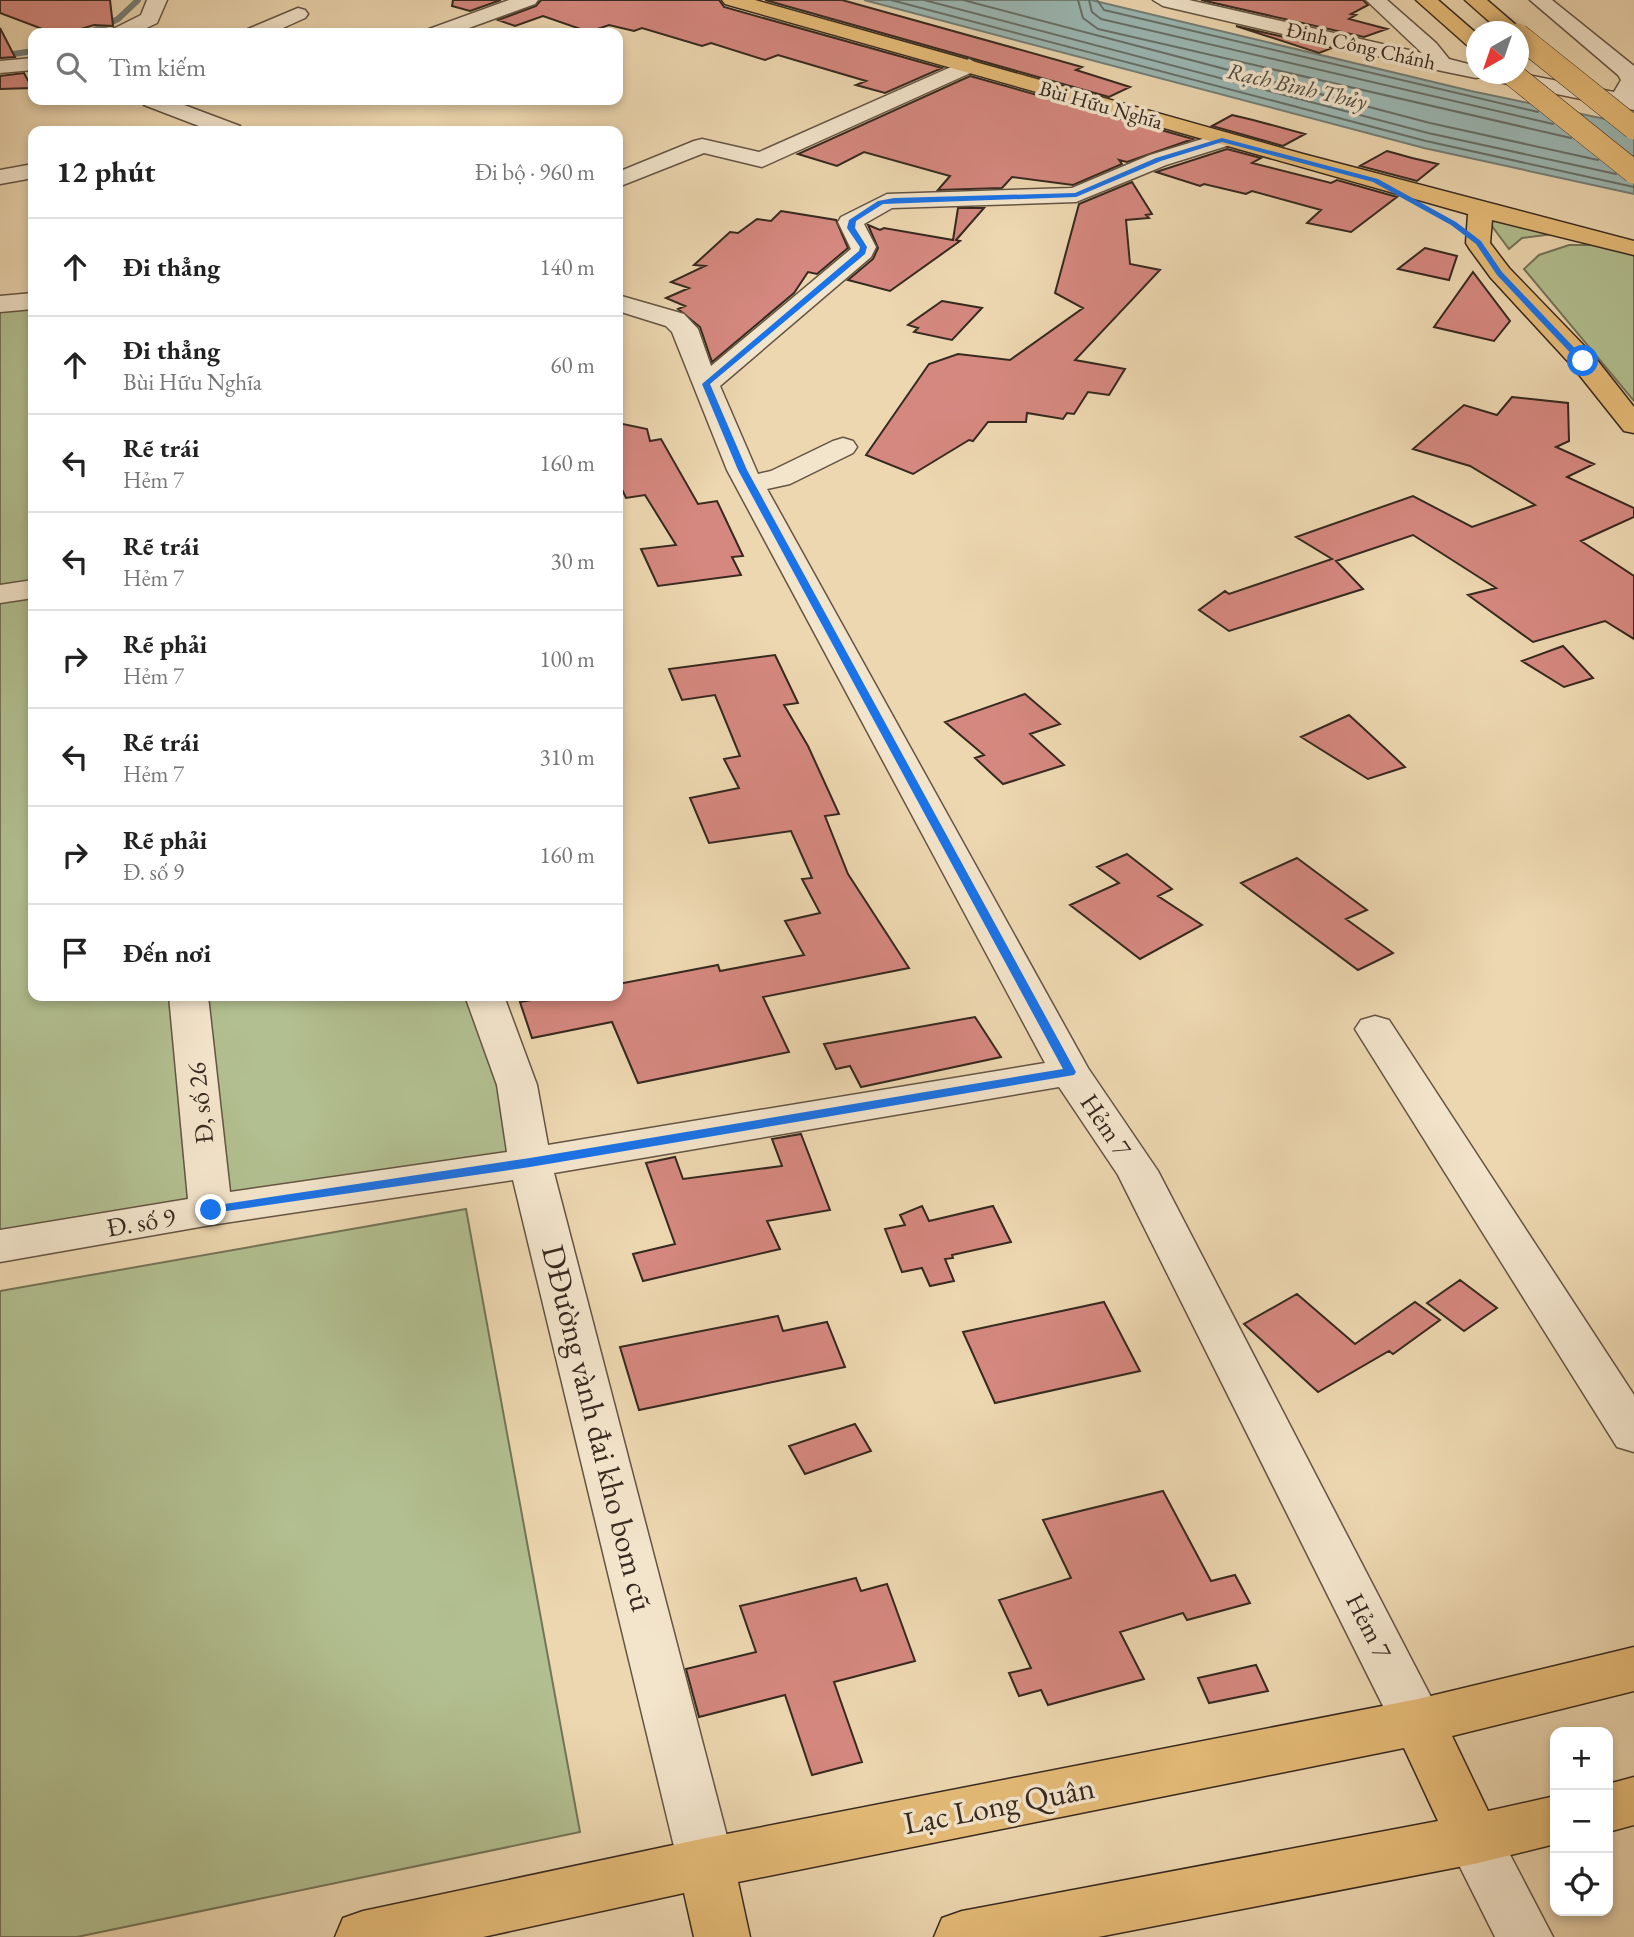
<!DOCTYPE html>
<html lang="vi">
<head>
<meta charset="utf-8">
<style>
	:root { --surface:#fff; --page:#f2f2f2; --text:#222; --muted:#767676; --line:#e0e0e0 }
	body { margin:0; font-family:"EB Garamond",serif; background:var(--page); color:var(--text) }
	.controls { position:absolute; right:21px; bottom:21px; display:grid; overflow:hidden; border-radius:14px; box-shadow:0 4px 10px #0003 }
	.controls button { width:63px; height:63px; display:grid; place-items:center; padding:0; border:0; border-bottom:2px solid var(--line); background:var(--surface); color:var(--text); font:35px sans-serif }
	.compass { position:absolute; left:1466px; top:21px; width:63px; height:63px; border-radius:50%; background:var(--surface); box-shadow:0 4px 10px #0003; rotate:220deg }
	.stop { position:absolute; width:21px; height:21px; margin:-16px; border:5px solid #1a73e8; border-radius:50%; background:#fff }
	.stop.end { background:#1a73e8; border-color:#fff; box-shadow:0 2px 7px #0008 }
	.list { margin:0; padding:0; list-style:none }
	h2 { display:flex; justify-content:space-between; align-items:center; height:91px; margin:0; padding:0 28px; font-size:30px }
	h2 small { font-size:23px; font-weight:400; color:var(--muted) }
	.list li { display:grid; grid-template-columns:46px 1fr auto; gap:21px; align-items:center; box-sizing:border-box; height:98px; padding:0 28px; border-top:2px solid var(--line) }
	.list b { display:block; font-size:26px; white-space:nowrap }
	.list p { margin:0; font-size:23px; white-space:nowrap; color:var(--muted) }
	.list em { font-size:23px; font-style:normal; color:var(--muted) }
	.icon { flex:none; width:38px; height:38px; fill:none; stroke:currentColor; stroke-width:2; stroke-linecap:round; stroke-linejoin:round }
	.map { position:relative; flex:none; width:1634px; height:1937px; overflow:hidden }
	.search { position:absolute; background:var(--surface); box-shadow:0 4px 10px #0003; left:28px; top:28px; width:595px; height:77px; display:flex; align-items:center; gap:18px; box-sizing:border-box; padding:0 24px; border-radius:14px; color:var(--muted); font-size:26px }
	.panel { position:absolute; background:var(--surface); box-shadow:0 4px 10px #0003; left:28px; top:126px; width:595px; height:875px; border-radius:14px }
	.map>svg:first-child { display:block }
</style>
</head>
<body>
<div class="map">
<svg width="1634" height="1937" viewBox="0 0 1634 1937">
	<rect width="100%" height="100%" fill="#edd7b0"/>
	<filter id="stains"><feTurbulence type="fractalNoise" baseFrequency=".00286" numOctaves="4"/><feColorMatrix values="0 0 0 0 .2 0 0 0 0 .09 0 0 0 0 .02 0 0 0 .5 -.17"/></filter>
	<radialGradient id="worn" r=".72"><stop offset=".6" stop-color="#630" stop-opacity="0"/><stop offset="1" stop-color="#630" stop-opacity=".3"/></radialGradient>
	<!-- green -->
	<path fill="#b2bf90" stroke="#747458" stroke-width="2" d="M1486,218L1553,234L1522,238L1509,249Z
		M1569,245H1601L1634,253V401L1524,269L1539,255Z
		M33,301V996H485L530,1163L0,1246V304Z
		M466,1209L580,1832L77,1937H0V1291Z"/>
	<!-- water -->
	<path fill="#9bb8b4" stroke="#737f78" stroke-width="2" d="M864,0H1091L1471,91L1634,125V194L1424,148Z"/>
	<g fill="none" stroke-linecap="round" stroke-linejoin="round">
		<!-- shore -->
		<path stroke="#68706a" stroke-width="2" d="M891,0L1426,141L1634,187
			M924,0L1428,133L1616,174
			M963,0L1430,123L1598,160
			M1078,0L1083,18L1098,29L1571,138
			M1089,0L1092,12L1101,19L1553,124
			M1097,0L1104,10L1538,112"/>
		<!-- stream -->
		<path stroke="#737f78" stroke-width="6" d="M89,33L118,19L138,0
			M0,56L33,51"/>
	</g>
	<!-- building -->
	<path fill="#d5887f" stroke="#36291f" stroke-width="2" d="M0,0H110L113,26L94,25L68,33H53L0,13Z
		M453,0H501L470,11L452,6Z
		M541,0H719L724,7L942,68L885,93L856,85L866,81L778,55L765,60L711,43L702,46L642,28L634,31L609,25L589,32L543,16L515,26L498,20L536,6Z
		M765,0H842L1082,67L1076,70L1130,87L1109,97Z
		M1201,0H1363L1368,5L1351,14L1356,15L1349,19L1387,29L1364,37Z
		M1236,26L1332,48L1319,53Z
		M0,28L15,57L0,58Z
		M24,73L32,88L0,89V76Z
		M970,76L1193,139L1127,162L1119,160L1122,164L1073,185L1012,177L1002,188L938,190L950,176L864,152L837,166L798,154Z
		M1232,115L1253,120L1305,134L1283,146L1212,126Z
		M1227,149L1261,158L1252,163L1331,183L1337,180L1397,197L1351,232L1307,223L1321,210L1252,191L1246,194L1204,184L1200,186L1156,172Z
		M1387,151L1412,158L1438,164L1417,181L1360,166Z
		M1132,182L1152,214L1146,215L1149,218L1126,220L1130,264L1160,270L1075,360L1125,369L1109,395L1088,392L1074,414L1067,413L1063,419L1027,413L1026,422H988L973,441L969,440L913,474L866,455L929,364L958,354L1010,360L1083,308L1055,293L1079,204Z
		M958,208H984L956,240L960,241L890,291L848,280L873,259L878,248L868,225L880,230L884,228L953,240Z
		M781,211L836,220L848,248L817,274L808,272L794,293L712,362L700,327L678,309L685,306L666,298L689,288L671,282L705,266L694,265L730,232L738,233L757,219L771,221Z
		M1425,248L1457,256L1449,280L1398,269Z
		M1473,272L1510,321L1494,341L1434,327Z
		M942,301L982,308L952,340L914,332L918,328L908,325Z
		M1512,397L1568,403L1569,441L1556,447L1594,464L1567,477L1634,508V517L1581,541L1634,576V639L1605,621L1533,642L1468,595L1496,588L1413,535L1336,561L1363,589L1229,631L1199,610L1225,591L1229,594L1332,559L1296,537L1413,496L1472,527L1535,505L1470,466L1413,449L1464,405L1497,415Z
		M618,423L647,429L650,441L661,439L698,504L717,501L743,556L732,557L741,575L658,586L641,549L676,545L645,495L626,498L618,481Z
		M1563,646L1593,678L1564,687L1522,661Z
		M775,655L798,703L784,705L808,746L839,814L825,816L848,874L909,968L763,997L789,1052L638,1083L612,1022L532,1038L520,1002L555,996H618V984L718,965L720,971L804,955L785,921L820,913L802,879L812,878L791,831L709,843L690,798L739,788L724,759L740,756L715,695L682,700L669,669Z
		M1025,694L1060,724L1030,734L1064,765L1003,784L975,758L984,755L945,722Z
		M1349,715L1361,726L1405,767L1368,779L1301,737Z
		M1127,854L1172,889L1158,896L1202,925L1140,959L1070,905L1119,883L1097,867Z
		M1297,858L1367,910L1346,919L1393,953L1358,970L1241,883Z
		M975,1017L1001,1057L861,1087L850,1066L836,1069L824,1044Z
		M801,1134L830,1210L767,1221L780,1249L643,1281L633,1254L675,1244L646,1163L675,1157L683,1179L782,1166L772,1139Z
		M922,1206L929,1221L993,1206L1011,1242L952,1255L953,1258L945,1259L954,1281L930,1286L922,1268L902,1272L885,1229L905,1225L900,1215Z
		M1460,1280L1497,1308L1464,1331L1427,1303Z
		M1297,1294L1355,1344L1415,1302L1440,1320L1393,1354L1389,1351L1318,1392L1244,1324Z
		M1104,1302L1140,1371L995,1403L963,1332Z
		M778,1316L783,1331L827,1322L845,1367L639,1410L620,1347Z
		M855,1424L871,1451L805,1474L789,1446Z
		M1163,1491L1211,1581L1235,1575L1250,1603L1187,1620L1183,1613L1120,1632L1144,1679L1048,1705L1041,1690L1019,1696L1009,1673L1031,1668L999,1600L1071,1578L1043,1520Z
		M856,1578L861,1591L887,1584L915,1661L834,1682L862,1762L812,1775L785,1695L699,1717L686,1669L756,1652L740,1606Z
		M1256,1665L1268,1691L1209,1703L1198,1678Z"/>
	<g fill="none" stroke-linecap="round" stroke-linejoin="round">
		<defs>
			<path id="minor" d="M147,0H167L157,23L136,33H110L113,29L141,15Z
				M509,0H538L535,4L455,33H426L429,29Z
				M1153,0H1189L1422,53L1366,0H1387L1436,43L1449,59L1476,66V74L1518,73L1614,92L1621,80L1618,75L1530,0H1552L1634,66V110L1494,81L1484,76L1476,78L1442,71L1163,6Z
				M298,8L305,10L308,14L305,18L272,33H245L248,29Z
				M33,58V70L0,73V61Z
				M969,59L980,65L977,70L762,167L704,153L618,187V172L694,141L702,139L759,152Z
				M141,100H171L240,126L243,131H212L144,105Z
				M1222,133L1230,135L1233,140L1230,145L1166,165L1076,202L892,208L864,224L876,247L871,257L720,386L758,474L771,471L833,441L843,438L853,441L857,447L853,453L790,484L767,489L1088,1068L1158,1171L1444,1722L1437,1738L1418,1745L1399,1738L1118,1175L1059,1087L554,1173L734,1863L726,1881L706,1888L686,1881L678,1863L513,1180L211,1225L0,1262V1230L188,1199L169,996H208L230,1192L507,1152L497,1085L465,996H504L537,1085L548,1145L1045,1063L727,470L672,332L666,326L618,311V295L684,314L698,329L711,366L851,249L838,222L841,217L887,194L1072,188L1150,155Z
				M33,164V178L0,184V170Z
				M33,293V309L0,312V296Z
				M33,580V598L0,603V585Z
				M1375,1016L1389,1020L1634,1395V1452L1617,1447L1355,1029L1361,1020Z
				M1474,1814L1493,1822L1553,1937H1495L1446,1839L1455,1822Z"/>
			<path id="major" d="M722,0H755L1303,154L1634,241V255L1492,220L1490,243L1509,268L1593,355L1634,407V433L1624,431L1573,367L1491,278L1469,248L1466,243L1468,214L725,4Z
				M1416,0H1438L1476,33V49L1469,47Z
				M1465,0H1487L1524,32L1518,37V32H1501Z
				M1634,1647V1691L1452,1736L1488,1811L1555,1796V1844L1474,1864L1098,1937H934L942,1918L962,1911L1438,1821L1404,1748L738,1882L750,1937H694L684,1893L483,1937H335L343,1918L363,1911L706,1838L1418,1699Z
				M1634,1777V1825L1608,1832V1784Z"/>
		</defs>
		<!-- minor casing -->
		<use href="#minor" stroke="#645443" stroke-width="3"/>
		<!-- major casing -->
		<use href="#major" stroke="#36291f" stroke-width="3"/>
		<!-- minor -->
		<use href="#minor" fill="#f3e5cc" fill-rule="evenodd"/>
		<!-- major -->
		<use href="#major" fill="#e6bc78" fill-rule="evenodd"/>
		<defs>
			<path id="major-bridge" d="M1518,35L1634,128
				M1512,74L1634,172"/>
		</defs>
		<!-- major-bridge casing -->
		<use href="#major-bridge" stroke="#36291f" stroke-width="24" stroke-linecap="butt"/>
		<!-- major-bridge -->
		<use href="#major-bridge" stroke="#e6bc78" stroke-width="23"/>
	</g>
	<!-- route -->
	<path fill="#1a73e8" d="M1222,138L1378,179L1456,222L1481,241L1502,272L1587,361L1580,363L1497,275L1476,244L1451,225L1373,182L1222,142L1161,161L1076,197L883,204L856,221L855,228L867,247L865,254L710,384L747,470L1076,1072L1074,1075L530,1167L206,1214V1207L211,1206L530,1158L1063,1069L738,470L702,384L859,251L860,247L847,228L849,220L878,201L894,198L1075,193L1156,158Z"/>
	<g text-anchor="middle" stroke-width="7" stroke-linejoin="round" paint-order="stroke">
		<!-- far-street labels -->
		<g font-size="21" fill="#36291f" stroke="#f3e5cc">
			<text transform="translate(1361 46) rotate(13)" y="7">Đinh Công Chánh</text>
			<text transform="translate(1101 105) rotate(16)" y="7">Bùi Hữu Nghĩa</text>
		</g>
		<!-- far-water labels -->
		<g font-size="23" font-style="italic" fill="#4f4d44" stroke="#f3e5cc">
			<text transform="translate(1297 86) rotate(13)" y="8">Rạch Bình Thủy</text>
		</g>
		<!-- street labels -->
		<g font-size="26" fill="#36291f" stroke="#f3e5cc">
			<text transform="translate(200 1103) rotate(-96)" y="9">Đ, số 26</text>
			<text transform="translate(1106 1125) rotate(56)" y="9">Hẻm 7</text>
			<text transform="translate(141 1222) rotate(-10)" y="9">Đ. số 9</text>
			<text transform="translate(1369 1626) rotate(63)" y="9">Hẻm 7</text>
		</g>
		<!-- near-street labels -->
		<g font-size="32" fill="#36291f" stroke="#f3e5cc">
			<text transform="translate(598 1428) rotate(76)" y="11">DĐường vành đai kho bom cũ</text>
			<text transform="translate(999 1805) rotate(-11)" y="11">Lạc Long Quân</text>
		</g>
	</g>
	<rect width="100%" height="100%" filter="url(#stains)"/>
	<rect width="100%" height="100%" fill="url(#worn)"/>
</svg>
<div class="controls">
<button>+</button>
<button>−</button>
<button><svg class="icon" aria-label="locate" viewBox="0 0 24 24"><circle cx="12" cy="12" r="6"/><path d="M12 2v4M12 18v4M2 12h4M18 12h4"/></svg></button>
</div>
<svg class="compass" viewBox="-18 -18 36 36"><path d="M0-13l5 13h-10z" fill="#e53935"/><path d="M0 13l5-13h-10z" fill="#767676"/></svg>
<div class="stop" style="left:1583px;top:361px"></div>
<div class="stop end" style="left:211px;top:1210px"></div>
<div class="search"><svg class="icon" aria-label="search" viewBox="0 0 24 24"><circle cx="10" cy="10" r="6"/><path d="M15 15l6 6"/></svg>Tìm kiếm</div>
<section class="panel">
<h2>12 phút<small>Đi bộ · 960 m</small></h2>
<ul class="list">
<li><svg class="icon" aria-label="ahead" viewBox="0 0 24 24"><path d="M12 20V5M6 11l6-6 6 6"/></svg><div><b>Đi thẳng</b></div><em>140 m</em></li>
<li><svg class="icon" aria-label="ahead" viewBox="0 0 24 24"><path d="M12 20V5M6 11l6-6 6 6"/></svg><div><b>Đi thẳng</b><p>Bùi Hữu Nghĩa</p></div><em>60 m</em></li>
<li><svg class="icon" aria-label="left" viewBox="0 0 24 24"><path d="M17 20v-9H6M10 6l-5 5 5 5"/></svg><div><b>Rẽ trái</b><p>Hẻm 7</p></div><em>160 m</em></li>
<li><svg class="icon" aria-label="left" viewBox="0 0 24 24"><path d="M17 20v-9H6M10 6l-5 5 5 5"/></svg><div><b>Rẽ trái</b><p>Hẻm 7</p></div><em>30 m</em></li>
<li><svg class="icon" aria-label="right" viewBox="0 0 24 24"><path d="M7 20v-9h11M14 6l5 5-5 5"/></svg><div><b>Rẽ phải</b><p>Hẻm 7</p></div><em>100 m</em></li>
<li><svg class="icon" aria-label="left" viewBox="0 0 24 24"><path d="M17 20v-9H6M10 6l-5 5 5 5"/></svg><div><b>Rẽ trái</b><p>Hẻm 7</p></div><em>310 m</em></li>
<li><svg class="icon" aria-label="right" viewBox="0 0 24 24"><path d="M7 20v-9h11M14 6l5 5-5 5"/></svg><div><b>Rẽ phải</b><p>Đ. số 9</p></div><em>160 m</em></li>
<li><svg class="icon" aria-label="arrive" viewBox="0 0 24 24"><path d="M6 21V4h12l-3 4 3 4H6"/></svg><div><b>Đến nơi</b></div></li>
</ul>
</section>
</div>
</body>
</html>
